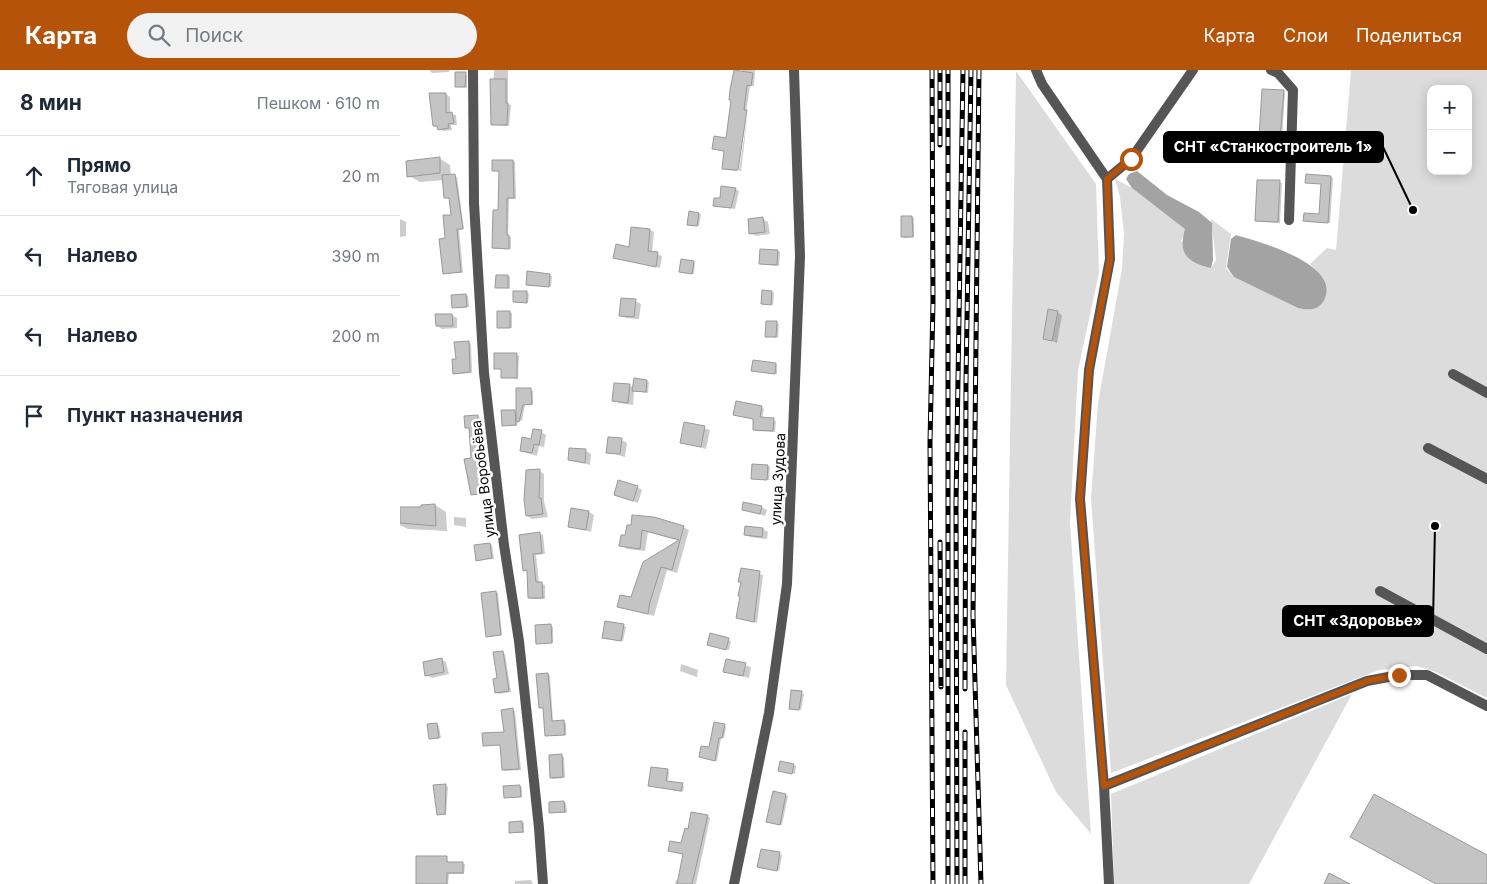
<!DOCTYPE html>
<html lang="ru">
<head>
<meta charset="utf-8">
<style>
	:root { --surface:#fff; --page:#f2f2f3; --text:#1f2937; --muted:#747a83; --line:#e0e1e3; --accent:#b45309 }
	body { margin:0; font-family:Inter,sans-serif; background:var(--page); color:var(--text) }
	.controls { position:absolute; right:15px; top:15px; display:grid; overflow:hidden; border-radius:10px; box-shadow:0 2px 12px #0003 }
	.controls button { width:45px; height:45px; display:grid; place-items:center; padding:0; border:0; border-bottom:1px solid var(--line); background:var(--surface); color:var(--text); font:25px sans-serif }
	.stop { position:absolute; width:15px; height:15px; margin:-11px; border:4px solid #b45309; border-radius:50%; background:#fff }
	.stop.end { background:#b45309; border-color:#fff; box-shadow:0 1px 5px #0008 }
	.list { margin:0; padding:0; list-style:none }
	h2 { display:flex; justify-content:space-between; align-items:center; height:65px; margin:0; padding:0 20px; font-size:21px }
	h2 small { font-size:16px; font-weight:400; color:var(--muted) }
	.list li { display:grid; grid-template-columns:32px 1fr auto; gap:15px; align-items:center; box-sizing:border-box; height:80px; padding:0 20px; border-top:1px solid var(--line) }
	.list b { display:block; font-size:19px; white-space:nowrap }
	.list p { margin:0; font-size:16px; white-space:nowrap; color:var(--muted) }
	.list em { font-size:16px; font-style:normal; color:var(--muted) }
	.icon { flex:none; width:28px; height:28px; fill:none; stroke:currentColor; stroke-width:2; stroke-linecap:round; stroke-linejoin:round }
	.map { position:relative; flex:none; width:1087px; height:814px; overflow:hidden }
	header { display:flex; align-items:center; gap:30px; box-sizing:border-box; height:70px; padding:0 25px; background:var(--accent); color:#fff }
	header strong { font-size:24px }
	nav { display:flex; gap:28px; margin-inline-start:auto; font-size:18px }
	.search { width:350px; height:45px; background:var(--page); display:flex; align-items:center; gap:12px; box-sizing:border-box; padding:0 18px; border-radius:28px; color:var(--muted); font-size:19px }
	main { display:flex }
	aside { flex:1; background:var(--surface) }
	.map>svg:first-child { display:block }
</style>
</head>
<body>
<header>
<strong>Карта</strong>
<div class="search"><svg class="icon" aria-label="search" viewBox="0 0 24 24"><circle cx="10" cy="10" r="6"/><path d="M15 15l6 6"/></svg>Поиск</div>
<nav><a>Карта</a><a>Слои</a><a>Поделиться</a></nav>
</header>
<main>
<aside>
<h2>8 мин<small>Пешком · 610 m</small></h2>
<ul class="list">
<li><svg class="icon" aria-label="ahead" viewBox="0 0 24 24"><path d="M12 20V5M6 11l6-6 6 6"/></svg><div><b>Прямо</b><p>Тяговая улица</p></div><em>20 m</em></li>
<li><svg class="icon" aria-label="left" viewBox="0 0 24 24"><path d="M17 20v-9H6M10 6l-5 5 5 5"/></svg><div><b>Налево</b></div><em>390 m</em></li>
<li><svg class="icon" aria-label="left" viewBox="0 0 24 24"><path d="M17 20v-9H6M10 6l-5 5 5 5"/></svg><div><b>Налево</b></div><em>200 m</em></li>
<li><svg class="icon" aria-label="arrive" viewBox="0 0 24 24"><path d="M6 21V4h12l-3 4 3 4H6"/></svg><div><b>Пункт назначения</b></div></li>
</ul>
</aside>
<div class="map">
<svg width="1087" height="814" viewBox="0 0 1087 814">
	<rect width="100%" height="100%" fill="#fff"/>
	<!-- green -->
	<path fill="#dcdcdc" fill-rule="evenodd" d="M951,0H1087V628L1036,602L1017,596L979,600L711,703L691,428L698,333L722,199L724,164L720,127L715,109L732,118L786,159L781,171L811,198L816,190L811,149L831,164L826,198L834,207L898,238L920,236C932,216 924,209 910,194L927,178L936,180ZM1031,19H1068V101H1031Z
		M616,1L696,114L699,203L678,300L670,452L691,764L656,722L606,615Z
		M952,624L849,814H714L711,724Z"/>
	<!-- water -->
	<path fill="#a3a3a3" d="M737,101L767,125L799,142L812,153L813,190L811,198C786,192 778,183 785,159L732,118L726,109L729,104Z
		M836,165C860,172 945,195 923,232C917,241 907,240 898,238L834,207L827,197L831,169Z"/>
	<!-- shadow -->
	<path fill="#0003" d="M29,0H49V2L32,3Z
		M94,0H108V34L111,35L109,56L92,55Z
		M342,0H355L354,16H350L337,101L326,100L323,98L326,82L313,79L327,69L332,30Z
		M65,3L67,5V18L56,16Z
		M883,21L885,22L882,69L862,68L860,67Z
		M46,24L50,27V44L56,45L57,55H51L52,60L43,61L34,56Z
		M348,42L341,101H339Z
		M39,88L50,95L51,106L57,107L64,159L59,160L63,203H44L46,169L52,146L50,129L45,128L44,110L20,112L9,106Z
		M113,91L115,92L116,129H109L108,166L111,167V179H95L93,178L99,142L100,102L93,101Z
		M931,107L933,108L930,153L907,152L905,150L920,145L922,114L906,112Z
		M879,112L882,113L880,153L859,152L857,151Z
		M335,119L339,121L335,139L314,136Z
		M299,144L301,145L299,156L290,155Z
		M512,147L514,148V167L505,168L502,167Z
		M0,149L6,152V166L0,167Z
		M363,149L368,152L370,164L356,166L350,163Z
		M250,160L254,162L252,183L262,186L260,198L215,187L230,178Z
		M378,181L380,182L379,196L360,194Z
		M293,192L295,193L294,204L281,201Z
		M150,205L152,206L151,217L127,214Z
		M108,206L110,207V219L97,217Z
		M126,222L129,224L128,233L114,232Z
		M371,222L374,223L373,235L362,233Z
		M66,225L68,226L69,237H53Z
		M235,231L241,234L239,249L226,248L221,245Z
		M110,242L112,243V258L98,257Z
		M657,242L662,245L657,273L644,268Z
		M52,245L57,248V258L42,259L37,256Z
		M377,252L379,254L378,268L366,266Z
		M69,272L71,274L72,303L57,304L55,303Z
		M117,285L119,286L118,309L102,307V300L95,298Z
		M375,294L377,295V304L352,300Z
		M247,311L249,312L248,323L234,321L233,335L219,333L214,330L229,315L234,318Z
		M117,319L133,321V335H125L122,351L118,350L117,356H105L103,355V342L117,343Z
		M361,337L364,339L362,349L376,351L375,362L356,361L354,359L355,349L334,344Z
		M78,346L80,348L81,385L88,423L75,425L73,424L70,358L66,357Z
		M285,353L310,360L306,379L281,372Z
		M141,362L146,365L144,377L139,376L137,386L121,381Z
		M222,370L227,373L225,387L208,382Z
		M186,381L191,384L190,395L170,389Z
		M368,396L370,397L369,410L353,408Z
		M139,401L144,404V431L148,447L132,449L127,446Z
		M237,417L242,420L238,433L215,425Z
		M35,435L46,442L47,461L8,459L0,455V439H22Z
		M361,437L367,440L365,446L343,439Z
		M189,442L194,445L191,462L169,456Z
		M54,447L66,448V457L54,455Z
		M228,456L283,457L289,460L277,503L267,500L254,546L219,536L232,529L244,492L280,471L248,462L245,481L227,479L221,475L226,466Z
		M363,459L368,462L367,469L350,467L345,464Z
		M140,464L143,465L145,484L136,485L139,513L145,515V529H132L129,528V501L124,500Z
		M90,474L92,475L94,489L78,490Z
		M342,500L363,505L357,553L337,548L342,512Z
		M95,522L98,523L102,565L89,567L87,566Z
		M150,555L153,557V573H137Z
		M224,556L226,557L223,571L205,568Z
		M311,565L331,571L329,580L309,574Z
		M102,583L105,584L111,622L99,624L96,622Z
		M41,589L46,592L49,604L32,608L27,605Z
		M327,590L351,597L349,608L324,601Z
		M281,594L298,600L297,607L280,601Z
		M148,604L150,606L153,652L166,653V665H146L144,638L140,637Z
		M401,623L404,624L401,640L392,639Z
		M113,640L115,641L121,700L105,701L103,700L102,675H84L106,663Z
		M37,655L39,656L41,668L32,669L30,668Z
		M324,655L326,657L324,668H321L317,691L300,687L310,679Z
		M162,686L164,687L165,708L153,709L151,707Z
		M381,692L396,696L395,704L382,701Z
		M267,700L269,702L268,712L284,716L283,722L252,716Z
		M46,716L48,717L46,745H40L38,744Z
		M120,716L122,718V727H105Z
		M374,723L388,726L382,755L370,753Z
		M164,732L166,733L167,743L150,742Z
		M307,746L310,748L296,814H275L276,810L279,811L284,785L270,781L282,774L289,761Z
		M122,752L124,753V763L110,762Z
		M362,780L382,785L379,801L361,798Z
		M46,788L49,793L65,794L64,804H49L48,814H17Z
		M131,810L133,814H115V811Z"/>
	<!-- building -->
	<path fill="#c4c4c4" stroke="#999" d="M334,0L353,3L351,16L347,15L344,40H347L338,100L322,99L324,81L312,79L314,66L326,68L331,30H329L330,20Z
		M55,2H66L65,17H55Z
		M90,9H106V33H108L107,55H91Z
		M862,19L884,20L880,69L859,68Z
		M29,23H46V43L52,42L54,53L48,54L49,58L38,60L37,56H33Z
		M40,87V103L7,107L6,91Z
		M92,90H113L114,128H107V165H109V179L92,178L93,140H98L99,101H92Z
		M55,104L63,159H57L61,202L43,204L39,169L45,168L43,145H51L49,128H44L42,105Z
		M906,104L931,106L928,153L903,151L904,143L919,144L921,114L905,113Z
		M857,110H880L878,152L855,151Z
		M321,116L336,118L331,138L313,136L314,128H320Z
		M289,141L299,143L297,156L287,155Z
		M501,146H512L513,167H501Z
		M363,147L365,162L349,164L348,149Z
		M231,157L250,159L248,181L258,182L256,197L213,188L216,174L229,177Z
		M360,179L378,180L377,195L359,194Z
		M281,189L294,191L292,204L279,202Z
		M127,201L150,204L149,217L126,215Z
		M96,205H108V218H95Z
		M362,220L372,221L371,235L361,234Z
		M113,221H127V233L113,232Z
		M66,224L67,237L52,238L51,225Z
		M221,228L236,229L234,247L219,246Z
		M648,239L658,241L652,271L643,269Z
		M97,241H110V258H97Z
		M35,244H52L53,256H36Z
		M366,251H377L376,267H365Z
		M69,271L70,302L53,304L52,289H56L54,272Z
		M94,283H117V308H101V299H94Z
		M353,290L376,293L375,304L351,301Z
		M234,308L247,310L246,322L232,321Z
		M214,313L230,314L228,333L212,331Z
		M116,318H131L132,334L123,335L119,352L116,351Z
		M336,331L362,336L360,347L374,348L373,361L353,360V349L333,345Z
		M101,340H115L116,355L102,356Z
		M78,345L79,383L86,423L71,425L64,389L71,388L69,358H65L64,346Z
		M284,352L305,356L301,377L280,373Z
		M133,359L142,360L139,375L134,374L132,383L120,381L122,367L131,369Z
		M208,367L222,368L220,384L206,383Z
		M169,378L186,379L185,393L168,390Z
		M352,394L368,395L367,410L351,409Z
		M140,399L139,428H141L143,444L126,446L124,430L126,400Z
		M218,410L238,416L233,431L214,425Z
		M343,432L362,436L360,444L342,440Z
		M35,434L36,456L0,453V437H21V435Z
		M171,438L189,441L186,460L168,457Z
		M232,445L254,447L284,456L272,500L261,497L250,532L248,544L217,537L220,525L231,527L243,492L279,470L242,460L240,479L219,476L221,465H225L227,455H231Z
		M345,456L363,458L362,467L344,465Z
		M140,462L142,483L133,484L136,512H142L143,528H128L127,500L123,501L119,465Z
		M90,473L92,488L76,491L74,475Z
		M341,498L360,501L354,552L336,548L340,526H338L341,512H338Z
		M96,521L101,565L86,567L81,523Z
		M205,551L224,554L221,571L202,568Z
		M151,554L152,573L136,574L135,555Z
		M310,563L329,568L326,580L307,575Z
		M103,581L109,621L95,623L93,609L97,608L93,582Z
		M42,588L44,602L25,606L23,592Z
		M326,589L346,593L343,606L323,602Z
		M148,603L152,651L164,650L165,665L145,666L143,638H139L136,604Z
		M391,620L402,621L399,640L389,639Z
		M113,638L119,699L102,700L100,675L83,676L82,663L104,662L101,640Z
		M314,652L325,654L322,668H319L315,691L299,687L301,676L309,677Z
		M37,653L39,668L29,669L27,654Z
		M162,684L163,707L150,708L149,685Z
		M380,691L394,694L392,704L378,701Z
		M251,697L268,699L266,711L283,713L281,721L248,716Z
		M46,714L45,744L37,745L33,715Z
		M120,715L121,727L104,728L103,716Z
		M373,721L386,724L380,755L366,752Z
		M974,724L1087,785V814H1036L950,767Z
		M164,731L165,742L149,743V732Z
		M291,742L308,745L292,814H277L283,784L268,781L270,771L281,773L285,758L288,759Z
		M122,751L123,762L109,763V752Z
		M361,779L380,782L377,801L357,797Z
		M16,786H47V792H63V803H47V814H16Z
		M929,803L950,814H924Z"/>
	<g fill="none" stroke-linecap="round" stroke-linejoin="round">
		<!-- street -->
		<path stroke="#555" stroke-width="10" d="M73,0L74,133L84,303L104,475L119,571L139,758L143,814
			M636,0L642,14L707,109L710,189L689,300L680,429L704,716L709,814
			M871,0L878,3L893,20L889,150
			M707,109L731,89L793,0
			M1053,304L1087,323
			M1028,378L1087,409
			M980,521L1087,579
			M704,716L967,611L999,605H1027L1087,636
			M334,814L369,643L387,514L400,186L394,0"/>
		<defs>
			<path id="rail" d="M532,0L533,232L530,372L533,814
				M579,0L573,545L581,814
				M540,75V0
				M540,472L541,617
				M565,619L566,312L571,0
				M565,662V814
				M548,814V0
				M557,814L556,433L563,0"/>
		</defs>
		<!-- rail casing -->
		<use href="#rail" stroke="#000" stroke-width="5"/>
		<!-- rail -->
		<use href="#rail" stroke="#fff" stroke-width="3" stroke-dasharray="9" stroke-linecap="butt"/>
	</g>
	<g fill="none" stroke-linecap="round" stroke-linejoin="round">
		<!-- route -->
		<path stroke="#b45309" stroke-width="6" d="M731,89L707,109L710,189L689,300L680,429L704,716L967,611L999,605"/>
	</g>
	<g text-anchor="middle" stroke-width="5" stroke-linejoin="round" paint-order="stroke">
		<!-- street labels -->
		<g font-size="14" fill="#000" stroke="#fff">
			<text transform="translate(83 409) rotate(-97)" y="5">улица Воробьёва</text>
			<text transform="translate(378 409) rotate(-87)" y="5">улица Зудова</text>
		</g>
	</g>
	<!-- callouts -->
	<path fill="none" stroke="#000" stroke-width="2" d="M1013 140L983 77M1035 456L1033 551"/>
	<g fill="#000" stroke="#fff" stroke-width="2">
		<circle cx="1013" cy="140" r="5"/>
		<circle cx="1035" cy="456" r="5"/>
	</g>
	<g fill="#000" stroke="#000" stroke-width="2">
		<rect x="764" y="62" width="219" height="30" rx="5"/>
		<rect x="883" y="536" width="150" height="30" rx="5"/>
	</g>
	<g font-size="15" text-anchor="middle" font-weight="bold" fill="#fff">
		<text x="873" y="82">СНТ «Станкостроитель 1»</text>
		<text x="958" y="556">СНТ «Здоровье»</text>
	</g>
</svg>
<div class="controls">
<button>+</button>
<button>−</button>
</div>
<div class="stop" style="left:731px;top:89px"></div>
<div class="stop end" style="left:999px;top:605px"></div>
</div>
</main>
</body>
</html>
